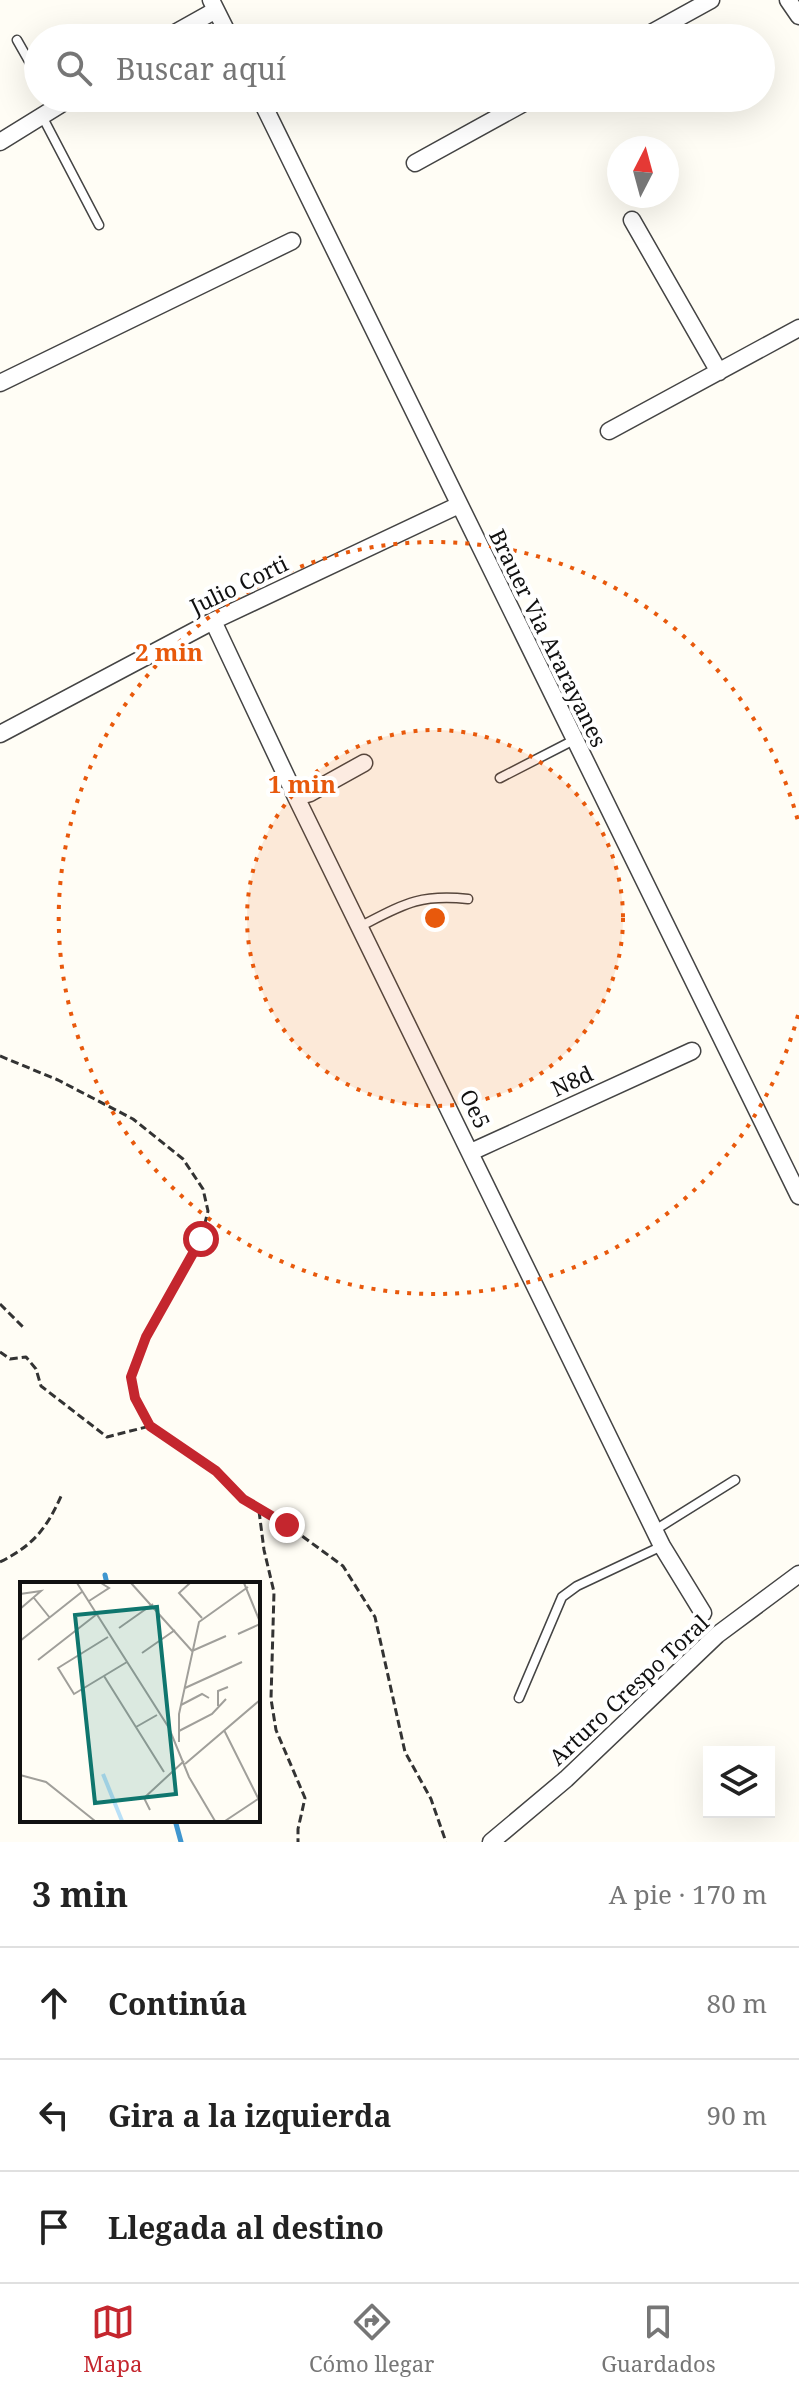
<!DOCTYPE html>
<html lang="es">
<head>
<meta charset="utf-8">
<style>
	:root { --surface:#fff; --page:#f2f2f2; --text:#222; --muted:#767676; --line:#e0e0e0; --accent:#c4262e }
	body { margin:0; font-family:"Noto Serif",serif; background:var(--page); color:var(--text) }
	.controls { position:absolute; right:24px; bottom:24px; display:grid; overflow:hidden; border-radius:0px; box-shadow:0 8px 32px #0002 }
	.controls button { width:72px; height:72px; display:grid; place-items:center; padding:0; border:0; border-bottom:2px solid var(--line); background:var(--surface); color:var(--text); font:40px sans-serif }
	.compass { position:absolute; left:607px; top:136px; width:72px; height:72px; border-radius:50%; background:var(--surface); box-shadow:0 8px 32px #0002; rotate:6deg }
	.stop { position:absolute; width:24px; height:24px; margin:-18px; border:6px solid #c4262e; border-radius:50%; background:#fff }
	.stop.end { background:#c4262e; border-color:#fff; box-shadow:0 2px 8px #0008 }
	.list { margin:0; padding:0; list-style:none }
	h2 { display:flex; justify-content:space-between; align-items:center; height:104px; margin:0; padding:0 32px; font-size:34px }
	h2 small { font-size:26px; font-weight:400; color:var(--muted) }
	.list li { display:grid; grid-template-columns:52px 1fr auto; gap:24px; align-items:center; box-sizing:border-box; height:112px; padding:0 32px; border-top:2px solid var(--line) }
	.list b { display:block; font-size:30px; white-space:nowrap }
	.list em { font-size:26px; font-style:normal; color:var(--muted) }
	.icon { flex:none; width:44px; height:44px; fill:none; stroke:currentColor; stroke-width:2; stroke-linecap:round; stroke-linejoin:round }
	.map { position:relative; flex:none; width:799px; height:1842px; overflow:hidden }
	.search { position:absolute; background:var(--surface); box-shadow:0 8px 32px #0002; left:24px; right:24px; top:24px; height:88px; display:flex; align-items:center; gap:20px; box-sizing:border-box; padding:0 28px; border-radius:44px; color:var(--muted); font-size:30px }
	.sheet { height:440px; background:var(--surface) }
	nav { display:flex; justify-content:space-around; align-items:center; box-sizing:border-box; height:112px; border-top:2px solid var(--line); background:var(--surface); font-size:22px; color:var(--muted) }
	nav a { display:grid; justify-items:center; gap:4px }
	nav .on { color:var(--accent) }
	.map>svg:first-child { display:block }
</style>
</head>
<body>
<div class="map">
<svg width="799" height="1842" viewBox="0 0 799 1842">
	<rect width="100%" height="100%" fill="#fffdf5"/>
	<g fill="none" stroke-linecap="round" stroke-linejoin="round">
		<!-- stream -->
		<path stroke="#3f96cf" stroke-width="5" d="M105,1575L107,1584
			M175,1820L181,1842"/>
		<defs>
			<path id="service" d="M17,40L38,77
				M42,116L99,225
				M500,778L574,740
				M361,926C404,904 419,894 468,899
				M655,1530L735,1480
				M519,1698L562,1597L577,1586L662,1546"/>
			<path id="minor" d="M211,0L230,38
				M788,0L799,16
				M166,38L216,10
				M642,38L711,0
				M260,98L799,1196
				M0,142L71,98
				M415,163L533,98
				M632,220L719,372
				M0,383L292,241
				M609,431L799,328
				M213,621L296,797L662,1546L703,1613
				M0,734L213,621L459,505
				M296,797L310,793L364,763
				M471,1152L692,1051
				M491,1842L566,1779L717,1635L799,1574"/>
		</defs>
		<!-- service casing -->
		<use href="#service" stroke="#444" stroke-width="11"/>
		<!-- minor casing -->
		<use href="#minor" stroke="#444" stroke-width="19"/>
		<!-- path -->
		<path stroke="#333" stroke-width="3" stroke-dasharray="8 4" stroke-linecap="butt" d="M0,1056L58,1080L133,1119L183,1159L203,1189L208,1211L201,1239L146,1337L131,1377L135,1398L150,1426L216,1471L243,1499L287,1525L343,1566L375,1617L405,1752L431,1799L446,1842
			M0,1304L23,1327
			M0,1352L10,1359L26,1357L36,1369L41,1386L107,1437L150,1426
			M259,1511L264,1550L274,1592L271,1699L276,1730L305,1798L298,1829V1842
			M0,1562C34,1545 47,1528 62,1494"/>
		<!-- service -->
		<use href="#service" stroke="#fff" stroke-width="8"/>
		<!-- minor -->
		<use href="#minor" stroke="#fff" stroke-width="16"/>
	</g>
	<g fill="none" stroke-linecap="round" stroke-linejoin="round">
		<!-- route -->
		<path stroke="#c4262e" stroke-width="10" d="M201,1239L146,1337L131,1377L135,1398L150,1426L216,1471L243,1499L287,1525"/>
	</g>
	<!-- distance rings -->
	<circle cx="435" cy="918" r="188" fill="#e8590c" fill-opacity=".12"/>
	<g fill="none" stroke="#e8590c" stroke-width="4" stroke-dasharray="4 8">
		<circle cx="435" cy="918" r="188"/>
		<path d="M798 1015A376 376 0 1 1 798 821"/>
	</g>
	<g text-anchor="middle" stroke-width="8" stroke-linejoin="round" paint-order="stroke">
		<!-- street labels -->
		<g font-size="22" fill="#111" stroke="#fff">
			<text transform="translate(239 585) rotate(-26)" y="8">Julio Corti</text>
			<text transform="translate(548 638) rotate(64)" y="8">Brauer Via Ararayanes</text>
			<text transform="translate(572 1081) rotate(-25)" y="8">N8d</text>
			<text transform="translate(475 1109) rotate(64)" y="8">Oe5</text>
			<text transform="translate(629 1690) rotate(-43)" y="8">Arturo Crespo Toral</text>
		</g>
	</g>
	<!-- overview -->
	<g transform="translate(20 1582)">
		<rect width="240" height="240" fill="#fffdf5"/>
		<path fill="none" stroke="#b9e0f7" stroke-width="4" d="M83,192L102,239"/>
		<path fill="none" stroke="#a09f9a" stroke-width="2" d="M57,1L149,146L169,195L195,239M111,1L172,69L206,54M170,1L159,11L182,36M224,1L240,40M0,12L21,9L0,27M14,16L30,36M69,19L89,6L81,1M99,46L133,22M218,52L240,42M88,55L38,86L54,112L107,80M0,59L63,9M122,71L155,48M18,78L77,32M84,94L144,190M165,106L222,80M161,123L182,112L189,116M198,124V109L208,105M116,145L137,133M204,148L240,220M159,149L192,132L206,117M159,160V132L179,40L228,5M165,182L240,118M0,193L26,200L75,239M130,228L124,216L164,179M205,239L238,217"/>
		<path fill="#0f766e" fill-opacity="0.15" stroke="#0f766e" stroke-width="4" d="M137,25L156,212L75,221L55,33Z"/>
		<rect width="240" height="240" fill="none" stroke="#111" stroke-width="4"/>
	</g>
	<circle cx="435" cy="918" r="12" fill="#e8590c" stroke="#fff" stroke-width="4"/>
	<g font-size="24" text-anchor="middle" font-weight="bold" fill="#e8590c" stroke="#fff" stroke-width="8" stroke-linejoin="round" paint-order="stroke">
		<text x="169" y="661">2 min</text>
		<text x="302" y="793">1 min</text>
	</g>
</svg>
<div class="controls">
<button><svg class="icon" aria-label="layers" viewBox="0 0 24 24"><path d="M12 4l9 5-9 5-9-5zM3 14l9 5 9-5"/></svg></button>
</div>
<svg class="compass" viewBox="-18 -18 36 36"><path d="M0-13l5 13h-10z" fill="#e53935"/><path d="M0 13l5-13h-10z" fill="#767676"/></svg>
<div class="stop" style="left:201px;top:1239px"></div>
<div class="stop end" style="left:287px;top:1525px"></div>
<div class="search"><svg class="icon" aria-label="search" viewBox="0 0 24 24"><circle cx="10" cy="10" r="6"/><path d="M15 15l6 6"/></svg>Buscar aquí</div>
</div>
<section class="sheet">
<h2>3 min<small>A pie · 170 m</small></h2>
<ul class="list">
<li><svg class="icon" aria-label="ahead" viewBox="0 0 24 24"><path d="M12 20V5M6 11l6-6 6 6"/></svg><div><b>Continúa</b></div><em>80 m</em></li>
<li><svg class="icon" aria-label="left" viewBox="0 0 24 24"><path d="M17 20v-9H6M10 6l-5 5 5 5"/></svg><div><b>Gira a la izquierda</b></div><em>90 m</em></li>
<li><svg class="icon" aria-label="arrive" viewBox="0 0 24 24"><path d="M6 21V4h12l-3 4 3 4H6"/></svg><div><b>Llegada al destino</b></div></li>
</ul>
</section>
<nav>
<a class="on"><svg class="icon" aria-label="map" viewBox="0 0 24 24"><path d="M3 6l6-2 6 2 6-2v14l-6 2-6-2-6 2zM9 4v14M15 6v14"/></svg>Mapa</a>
<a><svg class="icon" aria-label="directions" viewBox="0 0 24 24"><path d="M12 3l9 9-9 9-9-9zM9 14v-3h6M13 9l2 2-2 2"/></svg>Cómo llegar</a>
<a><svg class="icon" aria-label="saved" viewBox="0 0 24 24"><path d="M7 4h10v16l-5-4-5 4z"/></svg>Guardados</a>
</nav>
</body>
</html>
